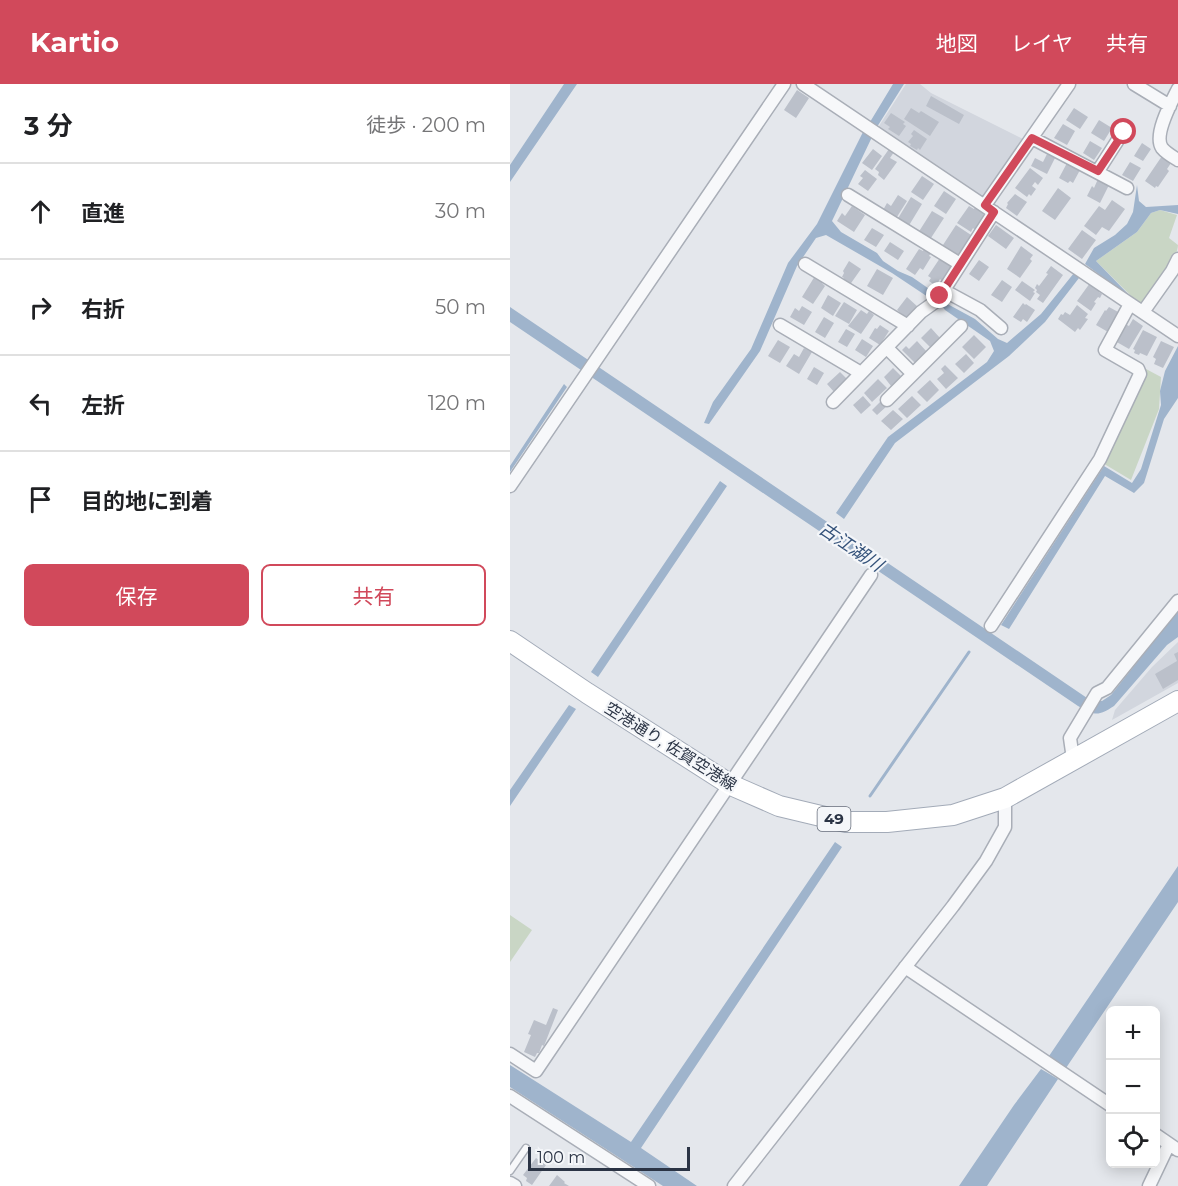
<!DOCTYPE html>
<html lang="ja">
<head>
<meta charset="utf-8">
<style>
	:root { --surface:#fff; --page:#f6f6f6; --text:#202124; --muted:#757577; --line:#e0e0e0; --accent:#d1495b }
	body { margin:0; font-family:Montserrat,"Noto Sans JP",sans-serif; background:var(--page); color:var(--text) }
	.controls { position:absolute; right:18px; bottom:18px; display:grid; overflow:hidden; border-radius:9px; box-shadow:0 3px 15px #0003 }
	.controls button { width:54px; height:54px; display:grid; place-items:center; padding:0; border:0; border-bottom:2px solid var(--line); background:var(--surface); color:var(--text); font:30px sans-serif }
	.scale { position:absolute; left:18px; bottom:15px; width:162px; box-sizing:border-box; padding-left:6px; border:3px solid #2b3445; border-top:0; font-size:16px; line-height:21px; white-space:nowrap; color:#2b3445; -webkit-text-stroke:4px #f4f6f9; paint-order:stroke }
	.stop { position:absolute; width:18px; height:18px; margin:-14px; border:4px solid #d1495b; border-radius:50%; background:#fff }
	.stop.end { background:#d1495b; border-color:#fff; box-shadow:0 2px 6px #0008 }
	.list { margin:0; padding:0; list-style:none }
	h2 { display:flex; justify-content:space-between; align-items:center; height:78px; margin:0; padding:0 24px; font-size:26px }
	h2 small { font-size:20px; font-weight:400; color:var(--muted) }
	.list li { display:grid; grid-template-columns:39px 1fr auto; gap:18px; align-items:center; box-sizing:border-box; height:96px; padding:0 24px; border-top:2px solid var(--line) }
	.list b { display:block; font-size:22px; white-space:nowrap }
	.list em { font-size:20px; font-style:normal; color:var(--muted) }
	.actions { display:flex; gap:12px; padding:18px 24px }
	.actions a { flex:1; padding:14px 0; border:2px solid var(--accent); border-radius:9px; text-align:center; font-size:21px; color:var(--accent) }
	.actions .main { background:var(--accent); color:#fff }
	.icon { flex:none; width:33px; height:33px; fill:none; stroke:currentColor; stroke-width:2; stroke-linecap:round; stroke-linejoin:round }
	.map { position:relative; flex:none; width:668px; height:1102px; overflow:hidden }
	header { display:flex; align-items:center; gap:36px; box-sizing:border-box; height:84px; padding:0 30px; background:var(--accent); color:#fff }
	header strong { font-size:28px }
	nav { display:flex; gap:33px; margin-inline-start:auto; font-size:21px }
	main { display:flex }
	aside { flex:1; background:var(--surface) }
	.map>svg:first-child { display:block }
</style>
</head>
<body>
<header>
<strong>Kartio</strong>
<nav><a>地図</a><a>レイヤ</a><a>共有</a></nav>
</header>
<main>
<aside>
<h2>3 分<small>徒歩 · 200 m</small></h2>
<ul class="list">
<li><svg class="icon" aria-label="ahead" viewBox="0 0 24 24"><path d="M12 20V5M6 11l6-6 6 6"/></svg><div><b>直進</b></div><em>30 m</em></li>
<li><svg class="icon" aria-label="right" viewBox="0 0 24 24"><path d="M7 20v-9h11M14 6l5 5-5 5"/></svg><div><b>右折</b></div><em>50 m</em></li>
<li><svg class="icon" aria-label="left" viewBox="0 0 24 24"><path d="M17 20v-9H6M10 6l-5 5 5 5"/></svg><div><b>左折</b></div><em>120 m</em></li>
<li><svg class="icon" aria-label="arrive" viewBox="0 0 24 24"><path d="M6 21V4h12l-3 4 3 4H6"/></svg><div><b>目的地に到着</b></div></li>
</ul>
<div class="actions"><a class="main">保存</a><a>共有</a></div>
</aside>
<div class="map">
<svg width="668" height="1102" viewBox="0 0 668 1102">
	<rect width="100%" height="100%" fill="#e4e7ec"/>
	<!-- built -->
	<path fill="#d2d6de" d="M396,0H410L421,9L515,56L473,116L367,45Z
		M668,558V599L602,636L605,626L642,583Z"/>
	<!-- green -->
	<path fill="#c9d6c5" d="M650,126L667,131L659,154L668,161C667,178 642,208 632,223L586,177L627,148L641,129Z
		M636,285L651,293L649,325L621,396L591,378Z
		M0,831L22,846L0,878Z"/>
	<!-- water -->
	<path fill="#9fb4cc" d="M54,0H67L0,98V81Z
		M383,0H394L367,43L360,38Z
		M353,48L362,53L322,137L331,148L367,169L373,177L388,187L402,193L425,209L432,217L465,235L488,255L497,259L531,230L564,189L569,194L535,238L499,272L385,359L334,435L326,429L378,353L477,278L484,267L480,257L435,226L429,218L422,213H418L382,189L316,151L306,154L287,182L250,267L199,340L194,339L203,318L241,265L278,179L307,140Z
		M627,101L629,117L636,123L668,121V130L650,126L641,129L627,148L586,177L624,216L575,180L584,164L605,151L617,140L623,128Z
		M0,223L580,616L592,617L601,611L668,527V553L657,561L604,622C587,633 585,631 568,622L0,238Z
		M668,262V314L654,335L634,399L624,409L595,392L499,545L491,541L594,382L622,399L631,385L651,321L650,307L655,287Z
		M54,300L57,303L0,388V382Z
		M210,397L217,402L88,593L81,588Z
		M59,621L66,625L0,722V706Z
		M325,758L332,763L131,1064L187,1102H153L0,1003V981L121,1058Z
		M668,782V818L556,984L539,972Z
		M531,985L548,995L477,1102H449L504,1021Z"/>
	<g fill="none" stroke-linecap="round" stroke-linejoin="round">
		<!-- stream -->
		<path stroke="#9fb4cc" stroke-width="3" d="M360,712L459,568"/>
	</g>
	<!-- building -->
	<path fill="#bbc0ca" d="M287,6L299,14L286,34L274,26Z
		M421,12L454,31L449,40L416,22Z
		M401,24L409,29L411,27L429,38L420,52L394,35Z
		M564,24L578,33L570,45L556,36Z
		M381,29L395,38L393,40L396,42L389,52L378,45L380,43L374,39Z
		M589,36L602,44L594,57L581,49Z
		M553,40L565,47L557,61L544,54Z
		M404,46L417,55L410,66L408,64L407,66L400,62L401,60L398,58L403,52L401,50Z
		M580,57L592,64L584,76L573,69Z
		M632,59L641,65L633,77L624,72Z
		M363,65L372,72L362,86L352,79Z
		M379,65L384,68L380,74L387,78L374,96L368,91L369,88L365,85Z
		M537,70L545,74L537,90L521,82L525,74L533,78Z
		M652,72L661,79L657,85L659,87L648,103L646,102L645,104L635,97Z
		M620,78L631,84L623,97L612,91Z
		M557,79L570,86L563,99L560,97L558,99L549,94Z
		M520,84L533,94L528,101L525,98L522,102L526,105L521,112L519,110L517,113L505,104Z
		M355,86L367,95L358,107L348,100L353,94L350,92Z
		M412,92L424,100L413,116L401,108Z
		M588,95L599,101L590,119L577,112L582,102L584,104Z
		M548,104L561,114L545,136L532,127Z
		M434,107L446,115L436,130L424,122Z
		M505,110L517,118L507,132L496,124L498,120L497,119Z
		M388,111L397,117L385,136L372,128L377,119L381,122Z
		M401,113L412,120L398,143L387,136Z
		M602,116L615,125L599,147L592,143L586,151L574,142L589,122L595,126Z
		M342,122L355,131L344,148L327,137L332,129L335,132Z
		M459,122L464,125L465,123L475,130L465,146L463,144L461,148L447,139Z
		M422,127L434,134L419,157L408,149Z
		M446,141L461,151L448,173L431,164Z
		M486,141L504,154L496,165L478,152Z
		M362,144L374,151L366,163L354,156Z
		M572,146L586,156L572,175L558,165Z
		M380,158L394,167L388,176L374,167Z
		M511,162L523,171L520,175L522,177L510,194L497,185Z
		M409,165L413,167L414,165L421,169L419,172L421,173L413,186L410,184L405,191L396,185Z
		M430,174L442,182L432,197L430,195L426,202L419,197L421,194L418,192Z
		M469,176L479,183L469,197L459,190Z
		M339,177L351,185L339,202L332,197L334,194L332,193L334,189L333,187Z
		M541,182L553,191L533,219L527,215L530,211L526,208L527,206L525,204L527,200L529,202L538,190L536,189Z
		M367,185L383,194L373,211L357,202Z
		M305,192L313,197L312,199L315,202L303,220L292,213Z
		M492,196L502,203L492,218L481,211Z
		M512,197L525,206L523,208L525,209L520,217L505,206Z
		M580,199L590,206L589,208L592,210L590,214L588,213L584,218L586,219L581,227L567,217Z
		M318,211L331,219L323,232L311,224Z
		M397,213L408,223L396,234L387,226Z
		M334,218L347,226L339,240L325,232Z
		M513,219L515,221L516,220L525,226L517,238L513,235L511,238L503,233Z
		M567,221L578,230L575,234L578,235L570,246L568,244L565,248L548,235L551,230L553,231L555,228L560,231Z
		M292,222L302,228L294,241L280,233L285,224L289,227Z
		M599,223L610,229L598,248L586,241L595,226L596,227Z
		M351,226L357,230L359,227L364,231L351,250L338,242Z
		M314,233L324,239L315,254L305,248Z
		M623,235L633,242L619,265L605,257L615,240L619,242Z
		M370,241L379,247L370,261L359,254L365,244L367,245Z
		M421,244L430,254L421,264L411,254Z
		M336,245L345,250L337,263L328,258Z
		M633,246L647,253L637,272L630,269L629,271L624,269L625,266L623,265Z
		M464,251L476,263L464,275L452,263Z
		M352,255L363,262L356,273L345,266Z
		M268,256L280,263L270,279L258,272Z
		M407,257L417,268L405,279L392,266L396,262L399,265Z
		M651,257L664,263L653,284L644,280L646,275L643,273Z
		M294,264L302,268L289,290L276,282L284,270L289,273Z
		M456,270L464,279L454,289L445,280Z
		M435,281L448,294L436,305L427,295L434,289L431,285Z
		M304,283L314,289L307,301L297,295Z
		M383,284L391,292L381,302L374,293Z
		M330,288L338,296L325,309L317,300Z
		M368,295L377,304L362,318L354,309Z
		M420,296L429,306L417,318L407,308Z
		M353,312L361,321L351,330L343,321Z
		M402,312L411,321L397,334L388,325Z
		M372,316L377,322L367,331L362,326Z
		M383,326L393,335L381,346L371,337Z
		M668,568V596L653,605L645,590L667,577L664,570Z
		M43,924L48,926L34,962L32,961L29,969H27L25,973L14,968L21,951L18,950L24,936L36,941Z
		M26,1074L36,1081L22,1101L16,1097L17,1094L13,1091Z
		M47,1091L55,1098L54,1099L59,1102H39Z"/>
	<g fill="none" stroke-linecap="round" stroke-linejoin="round">
		<defs>
			<path id="service" d="M0,1087L16,1064"/>
			<path id="minor" d="M293,0L668,252
				M624,0L660,22
				M668,5C662,17 643,51 652,64C656,69 663,73 668,76
				M522,54L617,104
				M588,87L613,48
				M338,111L450,180
				M475,121L559,0
				M295,180L398,242
				M435,207L470,226L491,244
				M633,228L662,187L668,175
				M270,241L351,289
				M377,264L403,290
				M377,316L451,242
				M323,318L411,228L425,218L430,212L484,128
				M0,402L274,0
				M481,542L590,375L630,290L628,285L595,266L620,220
				M563,675L560,654L587,609L597,604L668,517
				M395,883L600,1021
				M0,970L26,987L361,491
				M0,1012L139,1102
				M646,1051L668,1066
				M0,1099L5,1102
				M224,1102L443,822L476,777L495,743V714
				M639,1102L659,1060"/>
			<path id="primary" d="M0,557L77,609L221,701L269,722L336,738H377L443,731L495,714L668,617"/>
		</defs>
		<!-- service casing -->
		<use href="#service" stroke="#a9aeb7" stroke-width="9"/>
		<!-- minor casing -->
		<use href="#minor" stroke="#a9aeb7" stroke-width="15"/>
		<!-- primary casing -->
		<use href="#primary" stroke="#a3abb8" stroke-width="22"/>
		<!-- service -->
		<use href="#service" stroke="#f7f8fa" stroke-width="6"/>
		<!-- minor -->
		<use href="#minor" stroke="#f7f8fa" stroke-width="12"/>
		<!-- primary -->
		<use href="#primary" stroke="#fff" stroke-width="20"/>
	</g>
	<g fill="none" stroke-linecap="round" stroke-linejoin="round">
		<!-- route -->
		<path stroke="#d1495b" stroke-width="8" d="M430,212L484,128L475,121L522,54L588,87L614,48"/>
	</g>
	<g text-anchor="middle" stroke-width="4.5" stroke-linejoin="round" paint-order="stroke">
		<!-- shield labels -->
		<rect fill="#f4f6f9" stroke="#676e7b" stroke-width="1.5" x="307.5" y="723" width="33" height="24" rx="4.5"/>
		<g font-size="15" font-weight="bold" fill="#2b3445">
			<text x="324" y="740">49</text>
		</g>
		<!-- street labels -->
		<g font-size="16" fill="#2b3445" stroke="#f4f6f9">
			<text transform="translate(161 662) rotate(32)" y="6">空港通り, 佐賀空港線</text>
		</g>
		<!-- water labels -->
		<g font-size="18" font-style="italic" fill="#34527a" stroke="#f4f6f9">
			<text transform="translate(341 463) rotate(34)" y="6">古江湖川</text>
		</g>
	</g>
</svg>
<div class="controls">
<button>+</button>
<button>−</button>
<button><svg class="icon" aria-label="locate" viewBox="0 0 24 24"><circle cx="12" cy="12" r="6"/><path d="M12 2v4M12 18v4M2 12h4M18 12h4"/></svg></button>
</div>
<div class="scale">100 m</div>
<div class="stop" style="left:614px;top:48px"></div>
<div class="stop end" style="left:430px;top:212px"></div>
</div>
</main>
</body>
</html>
